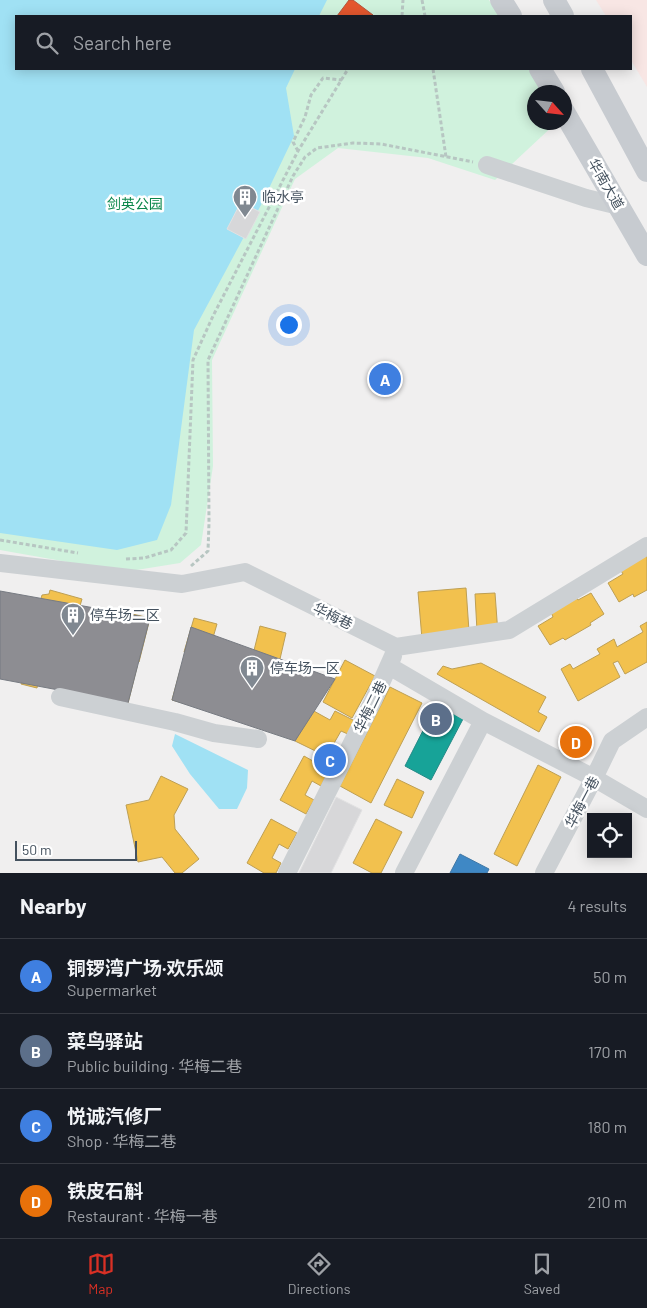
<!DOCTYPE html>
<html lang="en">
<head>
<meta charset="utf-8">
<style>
	:root { --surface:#171b24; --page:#20242c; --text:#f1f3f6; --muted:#9ea1a6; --line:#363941; --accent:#d93025 }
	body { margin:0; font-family:Barlow,"Noto Sans SC",sans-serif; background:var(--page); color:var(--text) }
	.controls { position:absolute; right:15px; bottom:15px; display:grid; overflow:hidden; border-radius:0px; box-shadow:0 2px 12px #0003 }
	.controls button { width:45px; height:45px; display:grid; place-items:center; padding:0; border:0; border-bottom:1px solid var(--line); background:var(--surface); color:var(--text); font:25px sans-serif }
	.compass { position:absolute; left:527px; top:85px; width:45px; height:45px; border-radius:50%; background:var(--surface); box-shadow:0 2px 12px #0003; rotate:117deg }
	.scale { position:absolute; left:15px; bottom:12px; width:122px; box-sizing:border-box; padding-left:5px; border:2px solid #44515e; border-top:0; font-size:14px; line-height:18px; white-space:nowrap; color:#44515e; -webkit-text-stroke:4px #fff; paint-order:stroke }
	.you { position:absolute; left:288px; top:324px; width:18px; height:18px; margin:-12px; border:4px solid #fff; border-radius:50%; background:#1a73e8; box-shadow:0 0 0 8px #1a73e833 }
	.badge { display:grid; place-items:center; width:32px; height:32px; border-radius:50%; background:var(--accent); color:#fff; font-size:16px; font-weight:700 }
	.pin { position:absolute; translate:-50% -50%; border:2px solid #fff; box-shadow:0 1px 5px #0006 }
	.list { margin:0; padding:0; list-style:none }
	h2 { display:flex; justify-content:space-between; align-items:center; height:65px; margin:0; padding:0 20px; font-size:21px }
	h2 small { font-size:16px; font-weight:400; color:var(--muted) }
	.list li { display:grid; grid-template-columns:32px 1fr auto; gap:15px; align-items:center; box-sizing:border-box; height:75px; padding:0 20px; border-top:1px solid var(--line) }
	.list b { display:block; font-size:19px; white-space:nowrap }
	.list p { margin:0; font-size:16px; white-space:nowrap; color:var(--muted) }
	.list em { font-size:16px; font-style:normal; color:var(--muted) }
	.icon { flex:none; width:28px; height:28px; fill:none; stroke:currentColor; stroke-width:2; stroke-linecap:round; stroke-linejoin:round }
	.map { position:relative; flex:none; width:647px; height:873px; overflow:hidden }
	.search { position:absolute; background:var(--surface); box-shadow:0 2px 12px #0003; left:15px; right:15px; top:15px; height:55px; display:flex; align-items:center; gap:12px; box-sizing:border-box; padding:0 18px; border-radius:0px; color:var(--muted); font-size:19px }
	.sheet { height:365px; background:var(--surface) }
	nav { display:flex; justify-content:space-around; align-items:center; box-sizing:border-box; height:70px; border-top:1px solid var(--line); background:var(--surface); font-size:14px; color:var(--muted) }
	nav a { display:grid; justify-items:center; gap:2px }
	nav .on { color:var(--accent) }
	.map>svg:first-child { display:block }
</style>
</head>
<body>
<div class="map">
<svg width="647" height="873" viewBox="0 0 647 873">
	<rect width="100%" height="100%" fill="#f0efef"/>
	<!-- medical -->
	<path fill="#f8e6e4" d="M596,0H647V87L631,60V16H606Z"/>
	<!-- green -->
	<path fill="#d0f2dd" d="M0,0H489L499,16H16V69H531L546,92H534V122L556,123L495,180L428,158L338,148L295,179L212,360L213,466L201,545L180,563L124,572L0,550Z"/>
	<!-- water -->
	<path fill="#a0e1f4" d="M0,0H327L319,16H16V69H295L286,88L294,136L261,205L194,330L171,505L157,540L117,550L0,533Z
		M175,734L248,770L247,788L237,809H219L190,774L172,746Z"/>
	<!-- homes -->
	<path fill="#f2c14e" stroke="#be9f53" d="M645,554L647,557V590L634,597L633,594L619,602L608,583L623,574L620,569Z
		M466,588L469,631H477L475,594L495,593L498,634L422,639L418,592Z
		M50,590L82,599L69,643L40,635L47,609L39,606L42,595L49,594Z
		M591,593L604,614L590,623L591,625L565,640L563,638L550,645L538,626L553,617L551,612L576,597L578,600Z
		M119,611L150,618L139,662L108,655Z
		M194,618L217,624L207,658L184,652Z
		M647,622V662L625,674L618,661L613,663L620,677L578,701L561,669L570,664L573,669L600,654L597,649L614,639L617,647L643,632L640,626Z
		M260,626L286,633L274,685L247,679Z
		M39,639L69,646L59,688L38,683L37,688L21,684L24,672L32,668Z
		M106,659L137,667L128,703L115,699L113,705L95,699Z
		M345,660L375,676L352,718L323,702Z
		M481,663L546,697L538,712L547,717L539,732L437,674L443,666L452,669Z
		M181,667L218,677L209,710L172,700Z
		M390,687L422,703L371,803L340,786Z
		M312,710L330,720L335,711L357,722L350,735L341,731L333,745L342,749L336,761L295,741Z
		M304,756L329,770L321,786L312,781L305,795L314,800L306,814L280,800Z
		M538,765L561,777L517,866L494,854Z
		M161,776L188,789L174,815L175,829L199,859L182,873H175L162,857L138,862L126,805L149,800Z
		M397,779L424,792L412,818L384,805Z
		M271,819L297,833L288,849L279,844L272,858L281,863L276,873H264L247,863Z
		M376,819L402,832L381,873H372L353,863Z"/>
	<!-- shops -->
	<path fill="#e4572e" stroke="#b4553c" d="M349,0H353L373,15L337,16Z"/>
	<!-- schools -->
	<path fill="#3f88c5" stroke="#4078a6" d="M460,854L489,869L487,873H450Z"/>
	<!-- public -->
	<path fill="#17a398" stroke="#248a87" d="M436,705L463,719L431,780L405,766Z"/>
	<!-- industry -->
	<path fill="#8d8d92" stroke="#777b82" d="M0,591L150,618L128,703L0,679Z
		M191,627L335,679L295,741L172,700Z"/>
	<!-- building -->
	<path fill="#d7d7d9" stroke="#e1e1e2" d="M241,202L260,212L246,239L227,229Z
		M336,797L362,810L331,873H299Z"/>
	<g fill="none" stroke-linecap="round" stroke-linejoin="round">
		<!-- path -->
		<path stroke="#b7c6c2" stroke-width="3" stroke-dasharray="4 2.5" stroke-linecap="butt" d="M422,0L425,16
			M402,16L403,0
			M433,69L446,157
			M298,151L293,142L305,117L311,95L323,78L342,80
			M0,540L78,553
			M126,559L144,558L171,550L186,533L193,360L213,316L298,151L348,69
			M191,566L208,551L209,523L208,360L293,176L305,157L317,148L353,143L381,144L473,162"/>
		<!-- minor -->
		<path stroke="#ccd0d3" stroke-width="18" d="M487,165L586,198L619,206
			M0,563L182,584L245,572L396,647L509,630L647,546
			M389,666L483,721L594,778L647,809
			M60,697L175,722L214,733L258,739
			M287,873L373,701L393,656
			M404,873L483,721
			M544,873L594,778L612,741L647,717"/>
		<!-- major -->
		<path stroke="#c7cbd0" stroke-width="22" d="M501,0L511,16
			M554,0L563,16
			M540,69L554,92
			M592,69L647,171
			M564,112L647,255"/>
	</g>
	<!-- icons -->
	<defs>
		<symbol id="building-pin" viewBox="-11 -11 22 30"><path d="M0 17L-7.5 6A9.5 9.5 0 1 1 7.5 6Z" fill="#808891" stroke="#fff"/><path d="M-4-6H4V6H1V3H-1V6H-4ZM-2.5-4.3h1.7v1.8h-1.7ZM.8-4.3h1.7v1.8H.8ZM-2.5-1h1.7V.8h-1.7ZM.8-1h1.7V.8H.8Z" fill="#fff"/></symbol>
	</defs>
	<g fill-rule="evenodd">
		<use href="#building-pin" x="231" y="183" width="28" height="38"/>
		<use href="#building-pin" x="59" y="601" width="28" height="38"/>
		<use href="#building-pin" x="238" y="654" width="28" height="38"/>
	</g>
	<g text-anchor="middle" stroke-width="5" stroke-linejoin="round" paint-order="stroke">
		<!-- street labels -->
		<g font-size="14" fill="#44515e" stroke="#fff">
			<text transform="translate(606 184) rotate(60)" y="5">华南大道</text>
			<text transform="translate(333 616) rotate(26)" y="5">华梅巷</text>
			<text transform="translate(370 707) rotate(-64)" y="5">华梅二巷</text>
			<text transform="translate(582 802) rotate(-62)" y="5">华梅一巷</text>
		</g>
		<!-- poi labels -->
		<g font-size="14" fill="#44515e" stroke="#fff" text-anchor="start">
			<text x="262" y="202">临水亭</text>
			<text x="90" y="620">停车场二区</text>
			<text x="270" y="673">停车场一区</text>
		</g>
		<!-- park labels -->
		<g font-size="14" fill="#0c884c" stroke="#fff">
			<text x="135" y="209">剑英公园</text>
		</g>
	</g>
</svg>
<div class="controls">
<button><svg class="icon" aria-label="locate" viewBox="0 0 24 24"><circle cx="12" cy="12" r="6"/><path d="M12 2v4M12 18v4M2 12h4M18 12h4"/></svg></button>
</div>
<svg class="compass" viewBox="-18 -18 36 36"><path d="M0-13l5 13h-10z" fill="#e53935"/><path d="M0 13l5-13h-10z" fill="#9ea1a6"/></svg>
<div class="scale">50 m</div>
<div class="you"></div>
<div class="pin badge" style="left:385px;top:379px;background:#3f7fe0">A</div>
<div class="pin badge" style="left:436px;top:719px;background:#5c6f8a">B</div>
<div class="pin badge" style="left:330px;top:760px;background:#3f7fe0">C</div>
<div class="pin badge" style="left:576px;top:742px;background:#e8710a">D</div>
<div class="search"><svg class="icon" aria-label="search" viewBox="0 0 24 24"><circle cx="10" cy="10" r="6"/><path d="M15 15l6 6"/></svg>Search here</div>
</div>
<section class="sheet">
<h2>Nearby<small>4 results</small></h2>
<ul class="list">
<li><span class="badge" style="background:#3f7fe0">A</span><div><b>铜锣湾广场·欢乐颂</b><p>Supermarket</p></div><em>50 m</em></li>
<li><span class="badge" style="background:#5c6f8a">B</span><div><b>菜鸟驿站</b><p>Public building · 华梅二巷</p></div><em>170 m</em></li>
<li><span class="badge" style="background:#3f7fe0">C</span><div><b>悦诚汽修厂</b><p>Shop · 华梅二巷</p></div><em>180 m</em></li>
<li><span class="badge" style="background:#e8710a">D</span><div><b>铁皮石斛</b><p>Restaurant · 华梅一巷</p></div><em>210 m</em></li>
</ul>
</section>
<nav>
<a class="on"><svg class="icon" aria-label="map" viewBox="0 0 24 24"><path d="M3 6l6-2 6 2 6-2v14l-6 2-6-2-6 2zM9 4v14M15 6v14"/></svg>Map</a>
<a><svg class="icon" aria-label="directions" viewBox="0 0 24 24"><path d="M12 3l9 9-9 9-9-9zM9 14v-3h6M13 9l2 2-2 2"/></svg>Directions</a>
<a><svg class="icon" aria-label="saved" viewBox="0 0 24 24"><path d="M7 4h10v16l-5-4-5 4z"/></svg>Saved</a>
</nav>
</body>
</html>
